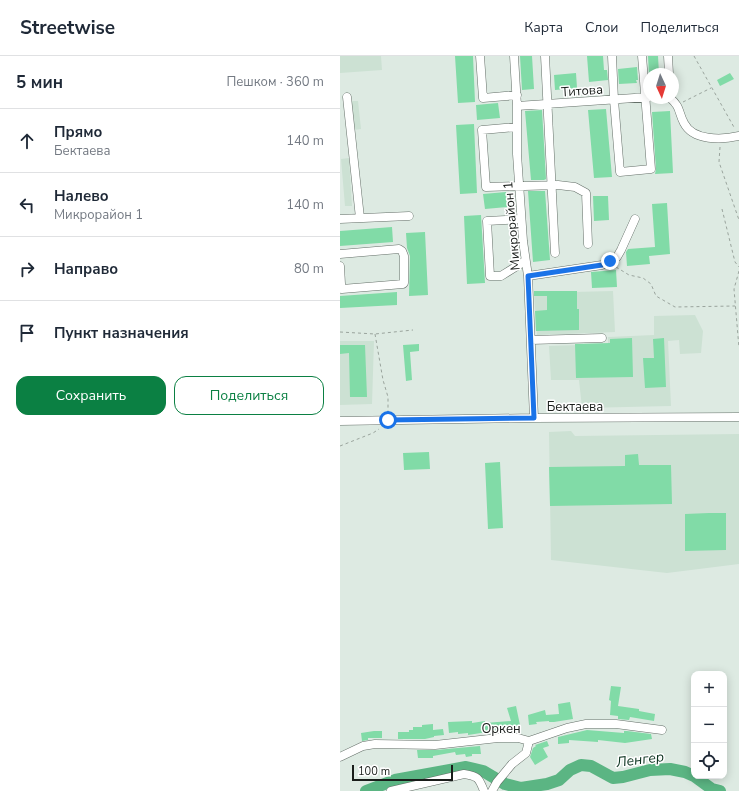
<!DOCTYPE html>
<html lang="ru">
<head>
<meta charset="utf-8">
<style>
	:root { --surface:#fff; --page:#f2f2f3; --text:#1f2937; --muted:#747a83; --line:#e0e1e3; --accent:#0b8043 }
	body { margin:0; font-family:"Nunito Sans",sans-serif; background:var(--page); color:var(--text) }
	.controls { position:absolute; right:12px; bottom:12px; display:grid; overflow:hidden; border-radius:8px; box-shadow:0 2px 10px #0003 }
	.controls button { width:36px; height:36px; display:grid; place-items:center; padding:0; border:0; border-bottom:1px solid var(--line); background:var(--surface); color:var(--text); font:20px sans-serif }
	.compass { position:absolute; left:303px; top:12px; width:36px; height:36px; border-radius:50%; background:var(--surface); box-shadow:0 2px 10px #0003; rotate:176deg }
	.scale { position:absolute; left:12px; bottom:10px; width:101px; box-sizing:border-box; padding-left:4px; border:2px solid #191d1a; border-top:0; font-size:11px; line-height:14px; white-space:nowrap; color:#191d1a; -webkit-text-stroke:3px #fff; paint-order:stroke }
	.stop { position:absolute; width:12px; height:12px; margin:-9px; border:3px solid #1a73e8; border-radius:50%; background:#fff }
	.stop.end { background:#1a73e8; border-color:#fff; box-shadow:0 1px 4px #0008 }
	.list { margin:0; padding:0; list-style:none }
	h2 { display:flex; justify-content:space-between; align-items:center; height:52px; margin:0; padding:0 16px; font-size:17px }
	h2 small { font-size:13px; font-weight:400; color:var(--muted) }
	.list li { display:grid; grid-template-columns:26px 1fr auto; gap:12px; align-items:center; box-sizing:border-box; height:64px; padding:0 16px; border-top:1px solid var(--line) }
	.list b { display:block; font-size:15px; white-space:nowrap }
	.list p { margin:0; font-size:13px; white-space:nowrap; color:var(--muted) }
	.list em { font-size:13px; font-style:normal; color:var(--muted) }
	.actions { display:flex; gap:8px; padding:12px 16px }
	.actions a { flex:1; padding:9px 0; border:1px solid var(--accent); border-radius:12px; text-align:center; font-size:14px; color:var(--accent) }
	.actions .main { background:var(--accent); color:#fff }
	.icon { flex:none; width:22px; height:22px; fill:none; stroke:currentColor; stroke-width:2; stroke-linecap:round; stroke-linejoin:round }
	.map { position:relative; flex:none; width:399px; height:735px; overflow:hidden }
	header { display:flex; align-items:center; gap:24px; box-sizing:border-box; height:56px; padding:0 20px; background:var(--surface); border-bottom:1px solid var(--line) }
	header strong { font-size:19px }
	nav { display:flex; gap:22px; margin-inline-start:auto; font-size:14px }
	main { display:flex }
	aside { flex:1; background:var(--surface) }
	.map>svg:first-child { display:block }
</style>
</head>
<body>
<header>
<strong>Streetwise</strong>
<nav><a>Карта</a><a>Слои</a><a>Поделиться</a></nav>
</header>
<main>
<aside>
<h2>5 мин<small>Пешком · 360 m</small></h2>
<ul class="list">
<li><svg class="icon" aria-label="ahead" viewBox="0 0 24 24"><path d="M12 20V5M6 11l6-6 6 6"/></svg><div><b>Прямо</b><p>Бектаева</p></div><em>140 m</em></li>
<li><svg class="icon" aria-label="left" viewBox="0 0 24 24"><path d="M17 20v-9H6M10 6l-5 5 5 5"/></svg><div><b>Налево</b><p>Микрорайон 1</p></div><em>140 m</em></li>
<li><svg class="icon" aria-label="right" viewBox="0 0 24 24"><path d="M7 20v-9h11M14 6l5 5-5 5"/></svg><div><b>Направо</b></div><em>80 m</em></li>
<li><svg class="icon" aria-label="arrive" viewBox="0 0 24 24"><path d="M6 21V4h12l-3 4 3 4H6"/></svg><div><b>Пункт назначения</b></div></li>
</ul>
<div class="actions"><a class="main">Сохранить</a><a>Поделиться</a></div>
</aside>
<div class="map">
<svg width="399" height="735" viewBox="0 0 399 735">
	<rect width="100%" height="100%" fill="#ddeae2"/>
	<!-- built -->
	<path fill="#cce1d3" d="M0,0H41L42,14L0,17Z
		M10,45H18L21,73L14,74Z
		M9,102L12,150H5L1,103Z
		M273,235L275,276L197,279L194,237Z
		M355,259L363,275L361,297L340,298L339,284L328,285L331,350L242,352L239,324H211L209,290L268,288V281L314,279V260Z
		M0,285H34L32,348L0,349Z
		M231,375L235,380L399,378V508L327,517L211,504L209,376Z"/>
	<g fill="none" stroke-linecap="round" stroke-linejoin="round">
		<!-- river -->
		<path stroke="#5bb583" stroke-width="12" d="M354,720L372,733L380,735
			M26,735L55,724L126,711L143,715L165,728L181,732L207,728L219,724L230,714L241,709L251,710L273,722L283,721L310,714L330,713L345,716L354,720"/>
	</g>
	<!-- building -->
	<path fill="#81dba7" d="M115,0H133L135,46L118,47Z
		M180,0H192L194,33L182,34Z
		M247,0H263L264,14H267L268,24L249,26Z
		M308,0H318L319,18L309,19Z
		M297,11L298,24H296L297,27L279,28L278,13Z
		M236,17L237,32L215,34L214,19Z
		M390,17L394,23L380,30L377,24Z
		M158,47L160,62L137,64L136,49Z
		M266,53L272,121L254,122L248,54Z
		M202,54L206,123L204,124H191L185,55Z
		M330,55L333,117L315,118L316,113L312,56Z
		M134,68L137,137L120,138L116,69Z
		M188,135H205L210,204L193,206Z
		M166,136L167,151L145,153L143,138Z
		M253,140H268L269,164L254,165Z
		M327,147L330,198L309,200L310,208L287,210L286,196L288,193L315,191L312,148Z
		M141,159L145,227L127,228L124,160Z
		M52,171L53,186L0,190V175Z
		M85,176L88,239L69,240L70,200L67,192L66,177Z
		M276,214L277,231L252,232L251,216Z
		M194,235H237V253H239V274L196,275L195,255L207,254V240H194Z
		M57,236V249L0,252V240Z
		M292,282L293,321L236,322L235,288L270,287V283Z
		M324,282L326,331L305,332L303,302H314L313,283Z
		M79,288V295L70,296L72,324L66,325L63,289Z
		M0,289H25L27,341H10L9,297L0,298Z
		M89,396L90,413L64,414L63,397Z
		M298,398L299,409H331L332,448L210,450L209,411L285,410V399Z
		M160,406L163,472L148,473L145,407Z
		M369,457H386V494L345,495V458Z
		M271,630L281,631L278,650L299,653V655L315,658L314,665L290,661L289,664L278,663V660L270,659L271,645L269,644Z
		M230,646L233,663L214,666H209V665L196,666L197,668L189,669L188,659L205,654L206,659L219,658L218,648Z
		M176,650L180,669L161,673V676L154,677V675L128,679V677L118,678V676L109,677L108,666L132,665V667L145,665V667L171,665L167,652Z
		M93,668V674L103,673L104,679L94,680V681L85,683H58V676H69V674H73V671H82V669Z
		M247,674L284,677V675H287L311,678L312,683L285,687L258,684V686L229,684V687L218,688V681Z
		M34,675H42V682H28V684L22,685L21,677Z
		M207,685L209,690L203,692L208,701L195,709L190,701L193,692L196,690L195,689Z
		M140,690L141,698H132V700L126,701L125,698L116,699L115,696L93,700V702H78L77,694H96Z"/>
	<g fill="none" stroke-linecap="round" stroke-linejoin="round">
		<defs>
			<path id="minor" d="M140,0L143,42L177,39
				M174,0L177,50V98L183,185L188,220L194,362
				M205,0L215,197
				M272,0L274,44L280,116L311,113L302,0
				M328,0L329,18
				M7,41L20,162
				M330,42C341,51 338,56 344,67C353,85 382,84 399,80
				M177,50L309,41
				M177,71L142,74L146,131L218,129L235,131L246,137L248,188
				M0,163L69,160
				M181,163L147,165L150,220H161L185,205
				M0,198L59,193L62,195L64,200V227L63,228L2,233L1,228L0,210
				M188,220L262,209L277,201L281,194L295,163
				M191,284L262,282
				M0,365L194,362L399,361
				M0,701L23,690L35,688L95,689L158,682H178L189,685L227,672L246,668H276L322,674
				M51,735L124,718C138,720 139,722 144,735
				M152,735L157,726L172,708L186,697L189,685"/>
		</defs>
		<!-- minor casing -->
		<use href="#minor" stroke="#646f68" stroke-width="9"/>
		<!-- path -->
		<path stroke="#9aa49d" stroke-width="1" stroke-dasharray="3 3" stroke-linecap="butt" d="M354,0L395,73
			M343,46L371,32
			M380,91L379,106L399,164
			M382,153L395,206L399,211
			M276,211L289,219L303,222L311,228L316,240L335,251L395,250
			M399,215L394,233L399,292
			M0,276L35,278L73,274
			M35,278L43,324L48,341V356
			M0,390L33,377L39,373"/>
		<!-- minor -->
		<use href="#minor" stroke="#fff" stroke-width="8"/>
	</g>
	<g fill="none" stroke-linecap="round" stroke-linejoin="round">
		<!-- route -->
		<path stroke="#1a73e8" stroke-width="5" d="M48,364L194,362L188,220L262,209L270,205"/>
	</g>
	<g text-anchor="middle" stroke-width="3" stroke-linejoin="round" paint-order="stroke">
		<!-- street labels -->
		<g font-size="13" fill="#191d1a" stroke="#fff">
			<text transform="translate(242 34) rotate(-4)" y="5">Титова</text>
			<text transform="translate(171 170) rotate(-95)" y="5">Микрорайон 1</text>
			<text x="235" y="355">Бектаева</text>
			<text x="161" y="677">Оркен</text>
		</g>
		<!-- water labels -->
		<g font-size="14" font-style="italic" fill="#0a321e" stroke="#fff">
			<text transform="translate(300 703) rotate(-7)" y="5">Ленгер</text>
		</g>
	</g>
</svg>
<div class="controls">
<button>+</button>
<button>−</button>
<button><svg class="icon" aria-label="locate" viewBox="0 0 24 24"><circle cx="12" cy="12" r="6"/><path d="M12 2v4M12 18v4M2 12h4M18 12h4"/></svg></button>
</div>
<svg class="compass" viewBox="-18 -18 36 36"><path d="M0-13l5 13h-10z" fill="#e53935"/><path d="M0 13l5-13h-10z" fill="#747a83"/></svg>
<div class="scale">100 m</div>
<div class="stop" style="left:48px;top:364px"></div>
<div class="stop end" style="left:270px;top:205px"></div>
</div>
</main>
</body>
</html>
